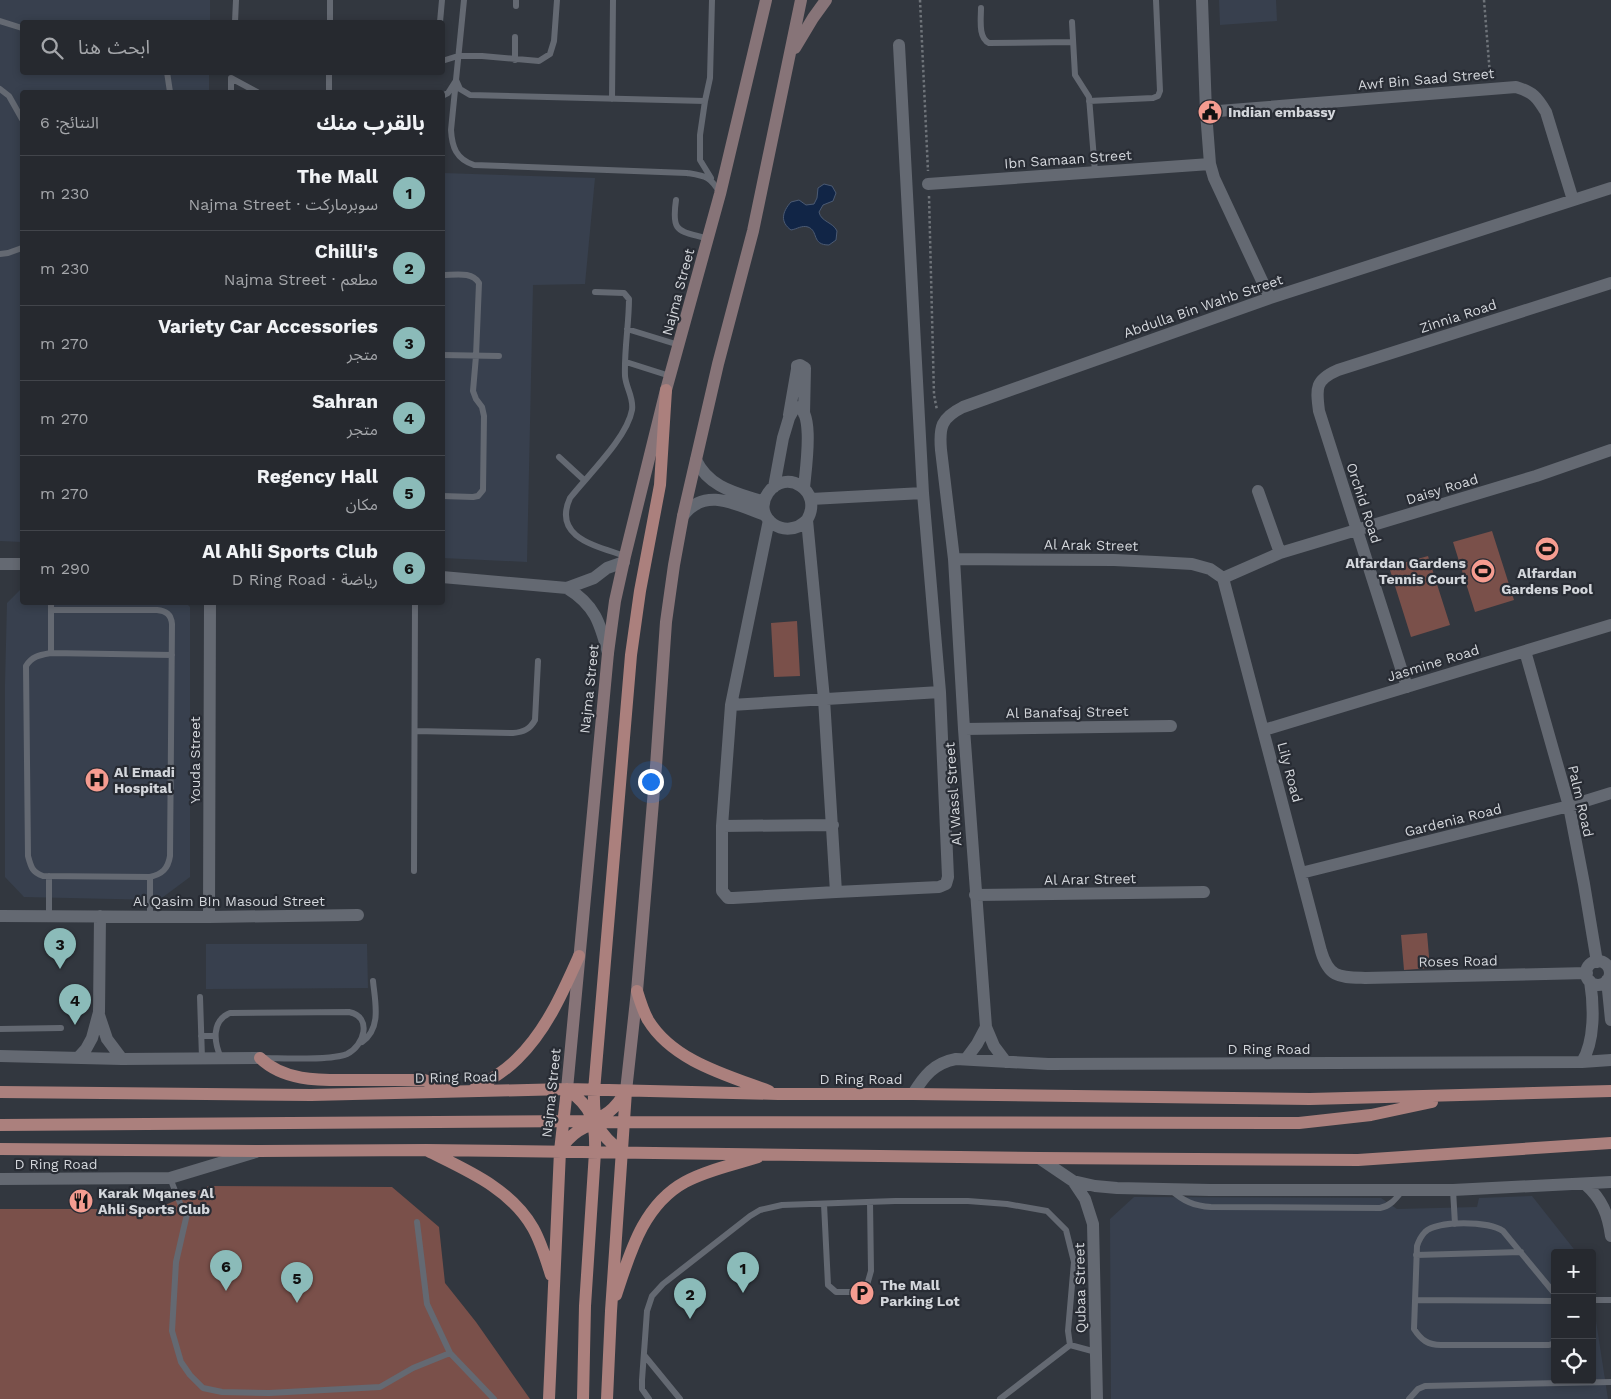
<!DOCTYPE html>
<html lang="ar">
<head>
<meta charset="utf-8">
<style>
	:root { --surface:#26292f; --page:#2e3137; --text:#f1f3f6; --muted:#a4a6aa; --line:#42454b; --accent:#8bbbb9 }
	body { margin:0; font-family:"Work Sans","Noto Sans Arabic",sans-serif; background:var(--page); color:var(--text); direction:rtl }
	.controls { position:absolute; right:15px; bottom:15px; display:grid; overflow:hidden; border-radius:5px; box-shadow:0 2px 8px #0003 }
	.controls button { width:45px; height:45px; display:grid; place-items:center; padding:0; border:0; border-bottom:1px solid var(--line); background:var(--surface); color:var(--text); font:25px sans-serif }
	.you { position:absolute; left:650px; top:781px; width:18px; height:18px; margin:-12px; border:4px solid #fff; border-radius:50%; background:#1a73e8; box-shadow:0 0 0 8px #1a73e833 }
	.badge { display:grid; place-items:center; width:32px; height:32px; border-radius:50%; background:var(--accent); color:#111; font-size:16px; font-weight:700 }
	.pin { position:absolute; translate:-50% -41px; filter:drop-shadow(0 1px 2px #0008) }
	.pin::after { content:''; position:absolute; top:26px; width:18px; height:15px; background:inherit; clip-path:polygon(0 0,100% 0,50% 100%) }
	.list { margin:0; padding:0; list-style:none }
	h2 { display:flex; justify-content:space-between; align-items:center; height:65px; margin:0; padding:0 20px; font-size:21px }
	h2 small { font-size:16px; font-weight:400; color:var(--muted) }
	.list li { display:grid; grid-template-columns:32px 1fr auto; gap:15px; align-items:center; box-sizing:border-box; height:75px; padding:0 20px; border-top:1px solid var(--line) }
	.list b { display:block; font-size:19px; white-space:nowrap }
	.list p { margin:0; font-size:16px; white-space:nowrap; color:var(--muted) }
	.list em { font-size:16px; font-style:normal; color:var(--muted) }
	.icon { flex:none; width:28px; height:28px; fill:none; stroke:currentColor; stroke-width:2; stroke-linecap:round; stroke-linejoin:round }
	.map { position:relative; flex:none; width:1611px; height:1399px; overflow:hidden; direction:ltr }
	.search { position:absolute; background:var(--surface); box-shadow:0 2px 8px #0003; left:20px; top:20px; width:425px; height:55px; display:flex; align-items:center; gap:12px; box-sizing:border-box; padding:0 18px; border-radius:5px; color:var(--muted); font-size:19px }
	.panel { position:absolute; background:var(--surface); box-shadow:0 2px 8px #0003; left:20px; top:90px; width:425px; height:515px; border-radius:5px; direction:rtl }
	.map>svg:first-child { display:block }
</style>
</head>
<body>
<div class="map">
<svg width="1611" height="1399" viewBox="0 0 1611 1399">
	<rect width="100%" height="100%" fill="#32373f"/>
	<!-- built -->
	<path fill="#38404e" d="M0,0H210V22H22V72L209,73V92H22V542L0,541Z
		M1219,0H1276L1277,21L1220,25Z
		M443,173L595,178L585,284L533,285L527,562L443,558Z
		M22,588V602L186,603L190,607V877L159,900L24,897L5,877V684L7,603Z
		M206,944H367L368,988L206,989Z
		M1532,1196L1577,1253H1555V1380H1592V1295L1608,1399H1111L1110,1219L1134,1197L1381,1198L1397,1209L1477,1207L1479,1198Z"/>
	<!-- green -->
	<path fill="#7a504a" d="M1492,531L1514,600L1475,612L1453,542Z
		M1428,556L1450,625L1411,637L1389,567Z
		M797,621L800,676L774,677L771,623Z
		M1427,933L1430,968L1404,970L1401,935Z
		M209,1186L392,1187L439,1227L445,1283L476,1322L530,1399H0V1209H156Z"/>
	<!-- water -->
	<path fill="#112546" stroke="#4b5a73" d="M824,184L832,186L836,193L833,201L823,205L819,212C821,222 833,222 837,231L836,240L829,245C811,245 819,231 808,227C802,225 797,229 791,230C780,222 782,212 791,202L799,200L806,205L814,204L817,198L818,188Z"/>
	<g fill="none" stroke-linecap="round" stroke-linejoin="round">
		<!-- path -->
		<path stroke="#6e7379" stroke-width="2.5" stroke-dasharray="2.5 2.5" stroke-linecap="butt" d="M920,0L928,171
			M1484,0L1490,75
			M929,196L934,395L937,410"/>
		<!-- service -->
		<path stroke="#646972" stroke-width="6" d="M464,0L451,130C452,147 456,159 474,165L687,173C706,176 710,176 720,193
			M516,6V0
			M981,8C981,19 978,38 989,43L1073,42
			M0,21L22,28
			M235,22L236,0
			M330,22V0
			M440,22L442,0
			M1072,22L1075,75L1089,97L1095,172
			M515,37V60
			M442,61L458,56H482L539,61L550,54L554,41L557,0
			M167,72L170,92
			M456,80L460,89L470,95L705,101L700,135V160L711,178
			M0,89L9,96L22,119
			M231,92V78L257,92
			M329,92V72
			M442,96L448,93L455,82
			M612,99L613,0
			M705,101L710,78L712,0
			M1089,101L1153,98L1158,96L1160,91L1156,0
			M676,200C671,234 679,230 708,239
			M0,254L8,253L22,248
			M442,275C455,275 472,271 479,283L476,356L473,391L476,399L482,407L484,416L483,490L478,496L473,497L442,496
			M595,292L624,293L629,299C629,324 624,350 625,376C626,388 634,398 632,410C627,438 588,475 570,498C552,538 597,546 625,556
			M627,329L679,345
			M442,355L499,356
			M626,362L670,376
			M559,457L584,480
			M51,602V653
			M51,610H157C166,611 171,614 172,624L170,856C168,869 162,874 150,877L43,876C32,872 31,867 28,856L26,666C32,656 40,655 51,653L172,655
			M415,731L513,733C524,732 530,729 535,720L538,661
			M414,871L415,602
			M49,876V916
			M150,877V917
			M200,997L202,1058
			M0,1029L61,1028
			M201,1036H215
			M362,1042C382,1028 375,1002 373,981
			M221,1058C214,1042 211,1021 230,1013L349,1012C373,1017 364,1046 347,1054C331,1061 282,1058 262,1058
			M170,1178L182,1208L187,1214L176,1262L172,1331L181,1362L190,1375L203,1388L222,1392L269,1393L380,1387L413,1368L450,1353
			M1171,1190C1183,1201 1194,1206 1211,1207L1380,1208C1390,1206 1395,1200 1402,1191
			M1453,1190L1455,1224
			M824,1204L828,1285L836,1292H858L867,1285L871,1271L870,1202
			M417,1222L427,1304L450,1353L494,1399
			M1416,1255L1521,1252
			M1555,1294L1503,1231C1489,1221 1438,1220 1425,1232C1421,1236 1419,1240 1417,1246L1414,1329C1421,1340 1428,1345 1441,1345H1549L1555,1343
			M1415,1300L1555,1301
			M1592,1300H1611
			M644,1355L680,1399
			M649,1399L642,1389V1380L647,1311L652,1296L663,1284L750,1216L760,1210L782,1205L895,1201H968L1007,1204L1047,1211L1066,1230L1074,1262L1068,1331L1070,1345
			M1000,1399L1070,1345L1096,1352
			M1409,1399L1418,1389L1425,1386L1611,1382"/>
		<!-- minor -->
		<path stroke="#646972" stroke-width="12" d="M1202,0L1206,112L1210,164L1214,178L1270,298
			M1206,112L1516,87C1533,92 1537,97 1546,112L1573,200
			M928,184L1210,164
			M789,415L797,369V366L800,365L805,368L804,414
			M696,460C709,488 737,493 764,502
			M774,487L783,438L789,418L795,407C816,405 805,474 804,488
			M1258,491L1280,553
			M811,499L923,493
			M683,516C705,486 737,505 765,515
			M769,520L731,705L722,826V891L728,898H733L836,892L939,887L946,884L948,877L940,692L923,493L899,45
			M807,520C786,542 751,518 768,493C786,467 824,491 807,520L824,699L836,892
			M954,559L1114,560L1156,562L1192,564L1210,569L1223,578
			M0,564H22
			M442,577L567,588L594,578L607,568L624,562
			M1223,578L1321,951C1329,978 1339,977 1365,978L1587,973
			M1223,578L1280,553L1536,476L1611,450
			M567,588C595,605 600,623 608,653
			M1525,651L1569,806L1584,884L1597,962
			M1407,687L1319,411C1316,388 1315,380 1338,370L1611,283
			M731,705L940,692
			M964,729L1171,726
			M1264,730L1611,625
			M722,826L833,825
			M1301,873L1569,806L1611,793
			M975,895L1204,892
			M0,916L209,917L358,915
			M209,917L210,602
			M1586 973a12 12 0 1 1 24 0a12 12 0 1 1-24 0Z
			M1607,980L1611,1020
			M99,1015L107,1039L122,1059
			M0,1056L122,1059L260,1058
			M78,1058L86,1049L92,1038L99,1012L100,916
			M966,1059L977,1044L986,1027
			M1006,1062L994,1046L986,1027L964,729L954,559L941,450C939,427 941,418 963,407L1270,298L1611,188
			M1582,1062C1595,1041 1594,1006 1590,981
			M913,1094C924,1076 934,1063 956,1059L1048,1064L1582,1062L1611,1060
			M1039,1158L1073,1181L1095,1186L1117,1188L1210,1190H1453L1611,1182
			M1073,1181L1085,1199L1093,1224L1097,1399
			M1585,1184C1602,1199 1608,1214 1611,1236"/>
		<!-- tertiary -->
		<path stroke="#646972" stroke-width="12" d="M0,1179L170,1178L256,1152"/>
		<!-- secondary -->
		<path stroke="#877478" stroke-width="12" d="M795,48L813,18L826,0
			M567,1089L608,653L615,601L625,556L666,390L720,194L766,0
			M626,1091L637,991L656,766L666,622L674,565L683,516L718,364L753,231L801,0"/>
		<!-- primary -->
		<path stroke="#ab807d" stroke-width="12" d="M637,991C640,1001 643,1011 648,1020C673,1061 726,1075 769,1091
			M260,1058C286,1083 324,1080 358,1080C380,1080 402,1080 424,1080L435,1083L448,1090
			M567,1089C593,1108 596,1121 595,1152L585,1306L583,1399
			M473,1090C489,1081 504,1072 517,1059C546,1031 563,992 579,956
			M0,1092L311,1095L567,1089L778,1094H913L1310,1099L1611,1091
			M0,1125L584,1121C604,1120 616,1108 626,1091
			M0,1149L258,1151L426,1150L1039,1158L1358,1160L1611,1143
			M428,1151C466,1170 510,1188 533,1228C541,1242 546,1259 551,1275
			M560,1151C570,1133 585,1124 605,1122L1299,1123L1371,1115L1432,1102
			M622,1152C597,1133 593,1122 594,1091L631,655L640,591L660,485L666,390
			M616,1295C630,1253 643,1205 685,1182C707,1170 733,1165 758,1157
			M549,1399L560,1151L567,1089
			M607,1399L611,1311L626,1091"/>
	</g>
	<!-- icons -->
	<defs>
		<symbol id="civic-disc" viewBox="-11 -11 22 22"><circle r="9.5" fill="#f59c90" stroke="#282c34"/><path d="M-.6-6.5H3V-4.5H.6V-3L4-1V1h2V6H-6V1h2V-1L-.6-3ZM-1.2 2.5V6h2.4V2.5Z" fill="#111"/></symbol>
		<symbol id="stadium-disc" viewBox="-11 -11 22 22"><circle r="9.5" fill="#f59c90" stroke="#282c34"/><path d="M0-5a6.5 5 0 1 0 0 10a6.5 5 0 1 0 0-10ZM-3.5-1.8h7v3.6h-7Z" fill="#111"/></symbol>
		<symbol id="hospital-disc" viewBox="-11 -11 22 22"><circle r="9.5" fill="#f59c90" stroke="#282c34"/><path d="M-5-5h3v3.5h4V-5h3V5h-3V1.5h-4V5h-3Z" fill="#111"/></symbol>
		<symbol id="restaurant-disc" viewBox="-11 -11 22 22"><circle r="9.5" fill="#f59c90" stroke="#282c34"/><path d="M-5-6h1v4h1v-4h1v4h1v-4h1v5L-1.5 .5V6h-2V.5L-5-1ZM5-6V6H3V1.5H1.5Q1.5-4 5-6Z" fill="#111"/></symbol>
		<symbol id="parking-disc" viewBox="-11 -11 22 22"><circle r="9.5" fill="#f59c90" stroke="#282c34"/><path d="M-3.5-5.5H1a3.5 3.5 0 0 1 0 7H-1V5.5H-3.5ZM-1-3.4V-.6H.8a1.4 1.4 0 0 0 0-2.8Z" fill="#111"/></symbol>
	</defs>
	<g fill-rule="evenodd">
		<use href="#civic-disc" x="1196" y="98" width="28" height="28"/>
		<use href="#stadium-disc" x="1533" y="535" width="28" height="28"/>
		<use href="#stadium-disc" x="1469" y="557" width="28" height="28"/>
		<use href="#hospital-disc" x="83" y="766" width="28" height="28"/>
		<use href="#restaurant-disc" x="67" y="1187" width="28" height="28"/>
		<use href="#parking-disc" x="848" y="1279" width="28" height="28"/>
	</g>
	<g text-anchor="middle" stroke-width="4.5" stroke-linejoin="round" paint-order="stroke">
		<!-- street labels -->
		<g font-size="14" fill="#d3d6db" stroke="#282c34">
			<text transform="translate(1426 79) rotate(-5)" y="5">Awf Bin Saad Street</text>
			<text transform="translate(1068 159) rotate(-4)" y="5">Ibn Samaan Street</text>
			<text transform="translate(678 292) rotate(-75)" y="5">Najma Street</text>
			<text transform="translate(1203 306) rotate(-19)" y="5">Abdulla Bin Wahb Street</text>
			<text transform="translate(1458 316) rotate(-18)" y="5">Zinnia Road</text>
			<text transform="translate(1442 489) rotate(-17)" y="5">Daisy Road</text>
			<text transform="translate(1364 503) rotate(72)" y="5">Orchid Road</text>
			<text transform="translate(1091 545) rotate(1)" y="5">Al Arak Street</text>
			<text transform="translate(1433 663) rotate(-17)" y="5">Jasmine Road</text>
			<text transform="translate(589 689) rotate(-84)" y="5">Najma Street</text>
			<text transform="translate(1067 712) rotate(-1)" y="5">Al Banafsaj Street</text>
			<text transform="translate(195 760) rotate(-90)" y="5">Youda Street</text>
			<text transform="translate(1290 772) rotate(75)" y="5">Lily Road</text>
			<text transform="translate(953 794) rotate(-94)" y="5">Al Wassl Street</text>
			<text transform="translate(1581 801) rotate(77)" y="5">Palm Road</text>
			<text transform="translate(1453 820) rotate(-14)" y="5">Gardenia Road</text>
			<text transform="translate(1090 879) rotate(-1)" y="5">Al Arar Street</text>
			<text x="229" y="906">Al Qasim BIn Masoud Street</text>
			<text transform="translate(1458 961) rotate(-1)" y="5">Roses Road</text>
			<text x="1269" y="1054">D Ring Road</text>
			<text transform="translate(456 1077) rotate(-1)" y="5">D Ring Road</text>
			<text x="861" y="1084">D Ring Road</text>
			<text transform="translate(551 1093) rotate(-84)" y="5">Najma Street</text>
			<text x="56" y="1169">D Ring Road</text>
			<text transform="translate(1080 1288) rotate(-91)" y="5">Qubaa Street</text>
		</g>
		<!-- poi labels -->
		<g font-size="14" font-weight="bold" fill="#d3d6db" stroke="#282c34" text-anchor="start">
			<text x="1228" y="117">Indian embassy</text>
			<text x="1466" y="568" text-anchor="end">Alfardan Gardens<tspan x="1466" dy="16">Tennis Court</tspan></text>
			<text x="1547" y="578" text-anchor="middle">Alfardan<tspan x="1547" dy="16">Gardens Pool</tspan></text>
			<text x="114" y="777">Al Emadi<tspan x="114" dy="16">Hospital</tspan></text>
			<text x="98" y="1198">Karak Mqanes Al<tspan x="98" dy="16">Ahli Sports Club</tspan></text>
			<text x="880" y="1290">The Mall<tspan x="880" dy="16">Parking Lot</tspan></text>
		</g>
	</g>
</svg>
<div class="controls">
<button>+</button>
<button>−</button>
<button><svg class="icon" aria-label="locate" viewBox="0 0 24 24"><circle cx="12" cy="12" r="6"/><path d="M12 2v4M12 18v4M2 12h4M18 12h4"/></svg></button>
</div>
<div class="you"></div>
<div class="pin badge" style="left:743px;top:1293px">1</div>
<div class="pin badge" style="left:690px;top:1319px">2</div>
<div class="pin badge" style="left:60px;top:969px">3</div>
<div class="pin badge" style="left:75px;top:1025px">4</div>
<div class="pin badge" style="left:297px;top:1303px">5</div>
<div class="pin badge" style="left:226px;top:1291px">6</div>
<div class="search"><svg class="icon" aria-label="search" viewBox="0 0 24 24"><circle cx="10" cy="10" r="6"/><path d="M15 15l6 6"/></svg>ابحث هنا</div>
<section class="panel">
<h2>بالقرب منك<small>النتائج: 6</small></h2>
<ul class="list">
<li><span class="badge">1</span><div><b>The Mall</b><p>سوبرماركت · Najma Street</p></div><em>230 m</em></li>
<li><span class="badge">2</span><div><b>Chilli's</b><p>مطعم · Najma Street</p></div><em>230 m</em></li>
<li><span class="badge">3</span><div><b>Variety Car Accessories</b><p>متجر</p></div><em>270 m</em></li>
<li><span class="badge">4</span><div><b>Sahran</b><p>متجر</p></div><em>270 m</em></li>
<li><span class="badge">5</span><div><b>Regency Hall</b><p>مكان</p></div><em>270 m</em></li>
<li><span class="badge">6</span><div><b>Al Ahli Sports Club</b><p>رياضة · D Ring Road</p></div><em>290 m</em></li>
</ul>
</section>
</div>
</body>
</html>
